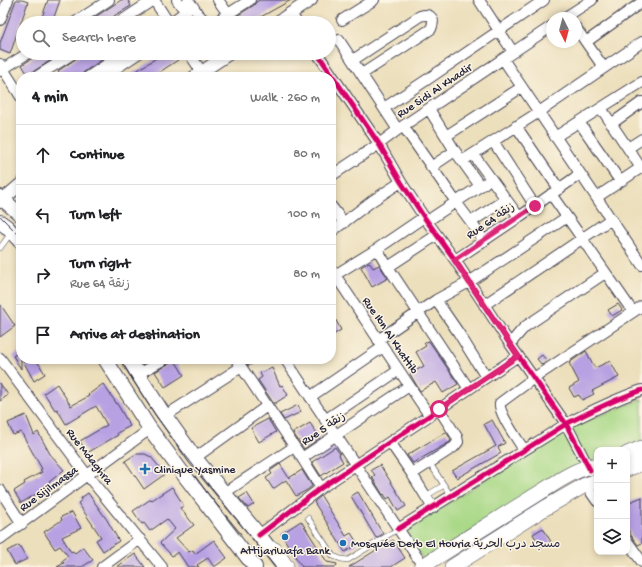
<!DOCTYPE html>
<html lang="en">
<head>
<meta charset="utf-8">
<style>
	:root { --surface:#fff; --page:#f6f6f6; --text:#202124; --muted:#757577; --line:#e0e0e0 }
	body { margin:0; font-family:"Gochi Hand","Playpen Sans Arabic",sans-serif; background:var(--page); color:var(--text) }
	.controls { position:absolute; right:12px; bottom:12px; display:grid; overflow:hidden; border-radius:8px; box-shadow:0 2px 6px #0003 }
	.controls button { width:36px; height:36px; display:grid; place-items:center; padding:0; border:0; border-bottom:1px solid var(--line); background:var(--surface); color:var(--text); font:20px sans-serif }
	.compass { position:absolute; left:546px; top:12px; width:36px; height:36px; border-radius:50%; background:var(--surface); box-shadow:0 2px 6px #0003; rotate:174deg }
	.stop { position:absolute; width:12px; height:12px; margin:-9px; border:3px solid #db2777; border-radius:50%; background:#fff }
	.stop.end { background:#db2777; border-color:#fff; box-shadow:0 1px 4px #0008 }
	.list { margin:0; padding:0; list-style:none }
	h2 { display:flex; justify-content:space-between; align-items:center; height:52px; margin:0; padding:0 16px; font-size:17px }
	h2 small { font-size:13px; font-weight:400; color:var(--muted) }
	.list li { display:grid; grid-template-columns:26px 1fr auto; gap:12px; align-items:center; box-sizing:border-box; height:60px; padding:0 16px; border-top:1px solid var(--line) }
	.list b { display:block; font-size:15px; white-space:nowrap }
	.list p { margin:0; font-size:13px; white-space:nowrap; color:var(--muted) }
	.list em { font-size:13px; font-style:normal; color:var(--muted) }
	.icon { flex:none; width:22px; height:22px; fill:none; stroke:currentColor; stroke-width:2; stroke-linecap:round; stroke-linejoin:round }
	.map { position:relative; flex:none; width:642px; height:567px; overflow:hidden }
	.search { position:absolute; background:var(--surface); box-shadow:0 2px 6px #0003; left:16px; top:16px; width:320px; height:44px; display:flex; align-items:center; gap:10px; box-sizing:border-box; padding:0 14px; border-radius:22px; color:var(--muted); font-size:15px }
	.panel { position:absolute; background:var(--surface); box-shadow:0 2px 6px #0003; left:16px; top:72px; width:320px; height:292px; border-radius:16px }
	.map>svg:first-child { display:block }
</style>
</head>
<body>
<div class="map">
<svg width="642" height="567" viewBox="0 0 642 567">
	<rect width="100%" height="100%" fill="#fcf5e5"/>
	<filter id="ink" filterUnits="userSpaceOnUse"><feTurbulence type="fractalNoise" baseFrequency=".025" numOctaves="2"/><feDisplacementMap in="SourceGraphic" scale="8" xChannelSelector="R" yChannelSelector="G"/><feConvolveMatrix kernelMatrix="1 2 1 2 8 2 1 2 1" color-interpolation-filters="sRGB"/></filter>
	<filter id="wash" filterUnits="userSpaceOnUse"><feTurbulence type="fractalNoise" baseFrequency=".012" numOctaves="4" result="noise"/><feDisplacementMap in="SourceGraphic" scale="16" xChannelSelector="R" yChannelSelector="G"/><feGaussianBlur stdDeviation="0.9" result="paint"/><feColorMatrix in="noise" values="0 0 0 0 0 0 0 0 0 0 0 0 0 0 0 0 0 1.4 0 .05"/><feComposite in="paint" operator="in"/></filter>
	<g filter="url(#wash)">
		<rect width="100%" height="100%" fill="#ecdfbc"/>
		<!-- green -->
		<path fill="#a8d886" stroke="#657d60" d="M642,399V442L621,450H597V459L423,560L406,530L556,434L578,424Z"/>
		<g id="blocks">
			<!-- building -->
			<path fill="#b8a1e3" d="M16,0H22L28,2L10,54L0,50V43Z
				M48,0H60L52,23H40Z
				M121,0H128L131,6L114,16V18L112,21L109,23H86Z
				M259,0H291L250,23H226L254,5L256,2Z
				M40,53H62L28,75L22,65Z
				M80,53H112L84,72L80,77H69L67,75L64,77H61L58,71L77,58L80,56Z
				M164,53H174L178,60L152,77H127Z
				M369,262L373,268L379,265L388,278L372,287L361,267Z
				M0,304L15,326L0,337Z
				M618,304L622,310L612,316L608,310Z
				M331,311L341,330L331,336Z
				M429,341L458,384L443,393L436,382L420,391L410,374L424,366L416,352L426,346L424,343Z
				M21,351V369L13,356Z
				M586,351L595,368L610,361L619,377L592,391L594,394L582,400L579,395L574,397L569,388L579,382L569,363Z
				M542,355L547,361L542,365L537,359Z
				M22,359H36L45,374L34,381Z
				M171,359H174L184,375L165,387L155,372L168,364L171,362Z
				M244,359H262L248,366Z
				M272,368L280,386L282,385L288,395L274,404L258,380L262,377L260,373Z
				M0,383L8,395L0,401Z
				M57,384L71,406L89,396L88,395L103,384L119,407L130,426L117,433L118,435L87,453L80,441L107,425L96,406L66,424L57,409L55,410L44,393Z
				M298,405L301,412L284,420L280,414Z
				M26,415L34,435L38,432L50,454L64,470L43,487L45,489L21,503L14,491L25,484L24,482L42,472L40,470L42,469L21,432L13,435L8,423Z
				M268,419L276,432L259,442L251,428Z
				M492,420L505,443L498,447L501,453L457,478L452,471L496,446L484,424Z
				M310,423L320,438L304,449L293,433Z
				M446,432L451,439L450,442L413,463L407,455Z
				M335,447L340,454L339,455L343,462L321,476L312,462Z
				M136,454H145L151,457L165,474L144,489L125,461Z
				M280,464L289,478L302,470L312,486L307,490L296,496L286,480L273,489L266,478L272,474L270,471Z
				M380,465L406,506L398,511L390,497L387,499L384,494L383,495L372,477L375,475L371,470Z
				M172,487L184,506L180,508L194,525L176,538L189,552L193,550L195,554L214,540L227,558L214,567L208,558L197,565L199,567H188L178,552L172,556L160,543L175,529L167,519L150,531L144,523L142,524L133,511L151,499L152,500Z
				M358,492L383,534L376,538L351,496Z
				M88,493L107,520L119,541L103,551L96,540L101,537L78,503L82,500L81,498Z
				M247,493L254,504L248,508L239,498Z
				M321,496L346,536L351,533L358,544L345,552L314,502Z
				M642,497V543L638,545L632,537L627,527V503Z
				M72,512L81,528L62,537L71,552L73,551L75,553L83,547L93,560L82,567H57L64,563L62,561L68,556L60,546L55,549L44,532L62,520L61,517Z
				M301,521L327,562L337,564L336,567H302L281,534Z
				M543,528L551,542L541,548L533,534Z
				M387,540L388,543L393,540L405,558L391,567H349L381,547L380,545Z
				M19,545L27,559L15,565L7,551Z
				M135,554L145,567H117Z"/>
		</g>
	</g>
	<g filter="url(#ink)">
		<use href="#blocks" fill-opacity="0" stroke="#403e4e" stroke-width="1"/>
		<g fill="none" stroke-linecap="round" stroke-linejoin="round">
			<defs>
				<path id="service" d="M0,248L11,233
					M429,462L451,496
					M426,496L444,485
					M308,518L333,556L341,559L348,560L398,529
					M269,545L274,544L278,546L289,562L291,564L290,567"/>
				<path id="minor" d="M154,0L169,23
					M177,0L185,11
					M188,0L199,15L207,23
					M218,0L228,14
					M479,0L513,52
					M291,13L297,23
					M564,18L592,0
					M0,20L8,0
					M342,20L374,0
					M74,23L109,0
					M118,23L153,0
					M170,23L193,6
					M214,23L250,0
					M576,28L604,68
					M339,40L398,130
					M586,42L642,2
					M189,53L205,77
					M317,53L379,144L401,182L424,217L455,260L510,344L566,424L590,470
					M503,59L642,265
					M353,60L420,16C430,13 436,18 431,29L362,74
					M0,64L21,97
					M0,71L28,53
					M36,77L74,53
					M88,77L124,53
					M103,77L139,53
					M384,108L428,79L544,0
					M601,108L641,168
					M429,109L455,151L480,186
					M579,122L620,181
					M611,124L642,102
					M403,126L456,202L471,222L484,241
					M516,126L559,189
					M446,136L522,87
					M555,137L642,82
					M493,141L535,206
					M628,148L642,139
					M473,154L519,217
					M462,161L539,112L642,42
					M431,167L455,151
					M331,176L379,144L403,126L552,26
					M551,194L633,312
					M597,197L642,167
					M331,206L344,223
					M427,221L485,183
					M471,222L506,199
					M331,232L372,201L401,182
					M437,235L388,267L469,389
					M377,249L388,267
					M455,260L519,217L580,174
					M331,269L429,415
					M335,275L377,249L424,217
					M436,300L458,332L486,377
					M484,305L611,219
					M378,340L436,300L469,282L519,249L567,217
					M510,344L521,331L526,326L605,273
					M0,358L87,475L162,567
					M236,359L302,458L321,488
					M285,359L423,566
					M138,374L165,359
					M310,397L383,347
					M165,416L241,367
					M325,420L399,370
					M390,442L412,474L433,508
					M524,450C518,440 498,413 500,403L534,378L642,306
					M195,458L267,406
					M302,458L409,386
					M412,474L454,447L458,442L457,437L439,409
					M0,490L22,524
					M590,491L597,501
					M224,493L294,447
					M398,529L566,424C591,411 616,399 642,390
					M259,535L321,488L469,389L518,356
					M0,539L150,429
					M627,541L642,562
					M102,567L140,539"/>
				<path id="tertiary" d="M276,23L311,0
					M194,77L230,53
					M0,202L21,184"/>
				<path id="secondary" d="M0,197L21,215
					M0,222L7,227L21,242
					M105,359L150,429L184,475L255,567
					M128,359L161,410L195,458L259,535L284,567"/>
				<path id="primary" d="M627,454L642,448
					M627,469L642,463
					M421,567L560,480C572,473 583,467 597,465
					M452,567L545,508L585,485L597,481"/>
			</defs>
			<!-- service casing -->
			<use href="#service" stroke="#403e4e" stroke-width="6"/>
			<!-- minor casing -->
			<use href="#minor" stroke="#403e4e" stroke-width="12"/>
			<!-- tertiary casing -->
			<use href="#tertiary" stroke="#403e4e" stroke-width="14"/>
			<!-- secondary casing -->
			<use href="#secondary" stroke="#403e4e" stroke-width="16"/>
			<!-- primary casing -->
			<use href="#primary" stroke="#403e4e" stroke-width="16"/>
			<!-- service -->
			<use href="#service" stroke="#fff" stroke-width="5"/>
			<!-- minor -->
			<use href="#minor" stroke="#fff" stroke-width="10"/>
			<!-- tertiary -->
			<use href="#tertiary" stroke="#fff" stroke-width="12"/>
			<!-- secondary -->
			<use href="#secondary" stroke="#fff" stroke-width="14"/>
			<!-- primary -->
			<use href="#primary" stroke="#fff" stroke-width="15"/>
			<!-- tram -->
			<path stroke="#22223b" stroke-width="1" d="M0,216L21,237
				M120,359C132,378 143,397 156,416C193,468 235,516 275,567
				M195,476L208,494L241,534"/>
			<defs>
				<path id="cycleway" d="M317,53L379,144L401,182L424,217L455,260L510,344L566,424L590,470
					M398,529L566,424C591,411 616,399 642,390
					M259,535L321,488L469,389L518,356"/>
			</defs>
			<!-- cycleway casing -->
			<use href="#cycleway" stroke="#fcf5e5" stroke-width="8"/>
			<!-- cycleway -->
			<use href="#cycleway" stroke="#d6006c" stroke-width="5"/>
		</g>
	</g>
	<g fill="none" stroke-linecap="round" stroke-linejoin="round" filter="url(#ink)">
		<!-- route -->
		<path stroke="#db2777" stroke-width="5" d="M439,409L518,356L454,260L535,206"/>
	</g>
	<!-- markers -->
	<g fill="#1f6fb2" stroke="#fcf5e5" stroke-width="1.5">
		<path d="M143 463h4v4h4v4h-4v4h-4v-4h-4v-4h4z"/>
		<circle cx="285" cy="537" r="4"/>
		<circle cx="343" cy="543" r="4"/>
	</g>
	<g text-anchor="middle" stroke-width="3" stroke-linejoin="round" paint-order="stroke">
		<!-- street labels -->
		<g font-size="12" fill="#22223b" stroke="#fcf5e5">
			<text transform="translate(434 90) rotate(-34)" y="4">Rue Sidi Al Khadir</text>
			<text transform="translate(490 220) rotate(-34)" y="4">Rue 64 زنقة</text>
			<text transform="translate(391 335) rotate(56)" y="4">Rue Ibn Al Khattib</text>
			<text transform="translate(323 428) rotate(-34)" y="4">Rue 5 زنقة</text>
			<text transform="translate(90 456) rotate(52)" y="4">Rue Mdaghra</text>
			<text transform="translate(48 488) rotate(-36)" y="4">Rue Sijilmassa</text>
		</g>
		<!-- poi labels -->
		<g font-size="12" fill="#22223b" stroke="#fcf5e5" text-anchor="start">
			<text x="154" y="473">Clinique Yasmine</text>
			<text x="351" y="547">Mosquée Derb El Houria مسجد درب الحرية</text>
			<text x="285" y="554" text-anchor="middle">Attijariwafa Bank</text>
		</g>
	</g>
</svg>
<div class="controls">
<button>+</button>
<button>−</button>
<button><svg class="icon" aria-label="layers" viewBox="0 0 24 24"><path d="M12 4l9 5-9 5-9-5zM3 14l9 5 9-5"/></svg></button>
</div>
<svg class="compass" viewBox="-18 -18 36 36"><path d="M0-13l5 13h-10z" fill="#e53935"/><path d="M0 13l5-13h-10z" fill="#757577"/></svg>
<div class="stop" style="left:439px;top:409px"></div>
<div class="stop end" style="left:535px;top:206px"></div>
<div class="search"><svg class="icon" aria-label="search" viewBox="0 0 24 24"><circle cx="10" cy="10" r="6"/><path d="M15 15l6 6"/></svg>Search here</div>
<section class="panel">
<h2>4 min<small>Walk · 260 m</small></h2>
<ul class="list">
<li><svg class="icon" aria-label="ahead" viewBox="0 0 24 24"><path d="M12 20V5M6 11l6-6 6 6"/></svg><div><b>Continue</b></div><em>80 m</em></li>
<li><svg class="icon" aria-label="left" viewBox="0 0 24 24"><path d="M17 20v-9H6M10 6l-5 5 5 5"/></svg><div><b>Turn left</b></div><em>100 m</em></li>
<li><svg class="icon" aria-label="right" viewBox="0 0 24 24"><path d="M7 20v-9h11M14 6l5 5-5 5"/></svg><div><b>Turn right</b><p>Rue 64 زنقة</p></div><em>80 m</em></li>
<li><svg class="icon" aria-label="arrive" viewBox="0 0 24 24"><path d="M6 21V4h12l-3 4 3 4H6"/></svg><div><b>Arrive at destination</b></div></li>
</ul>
</section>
</div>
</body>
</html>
